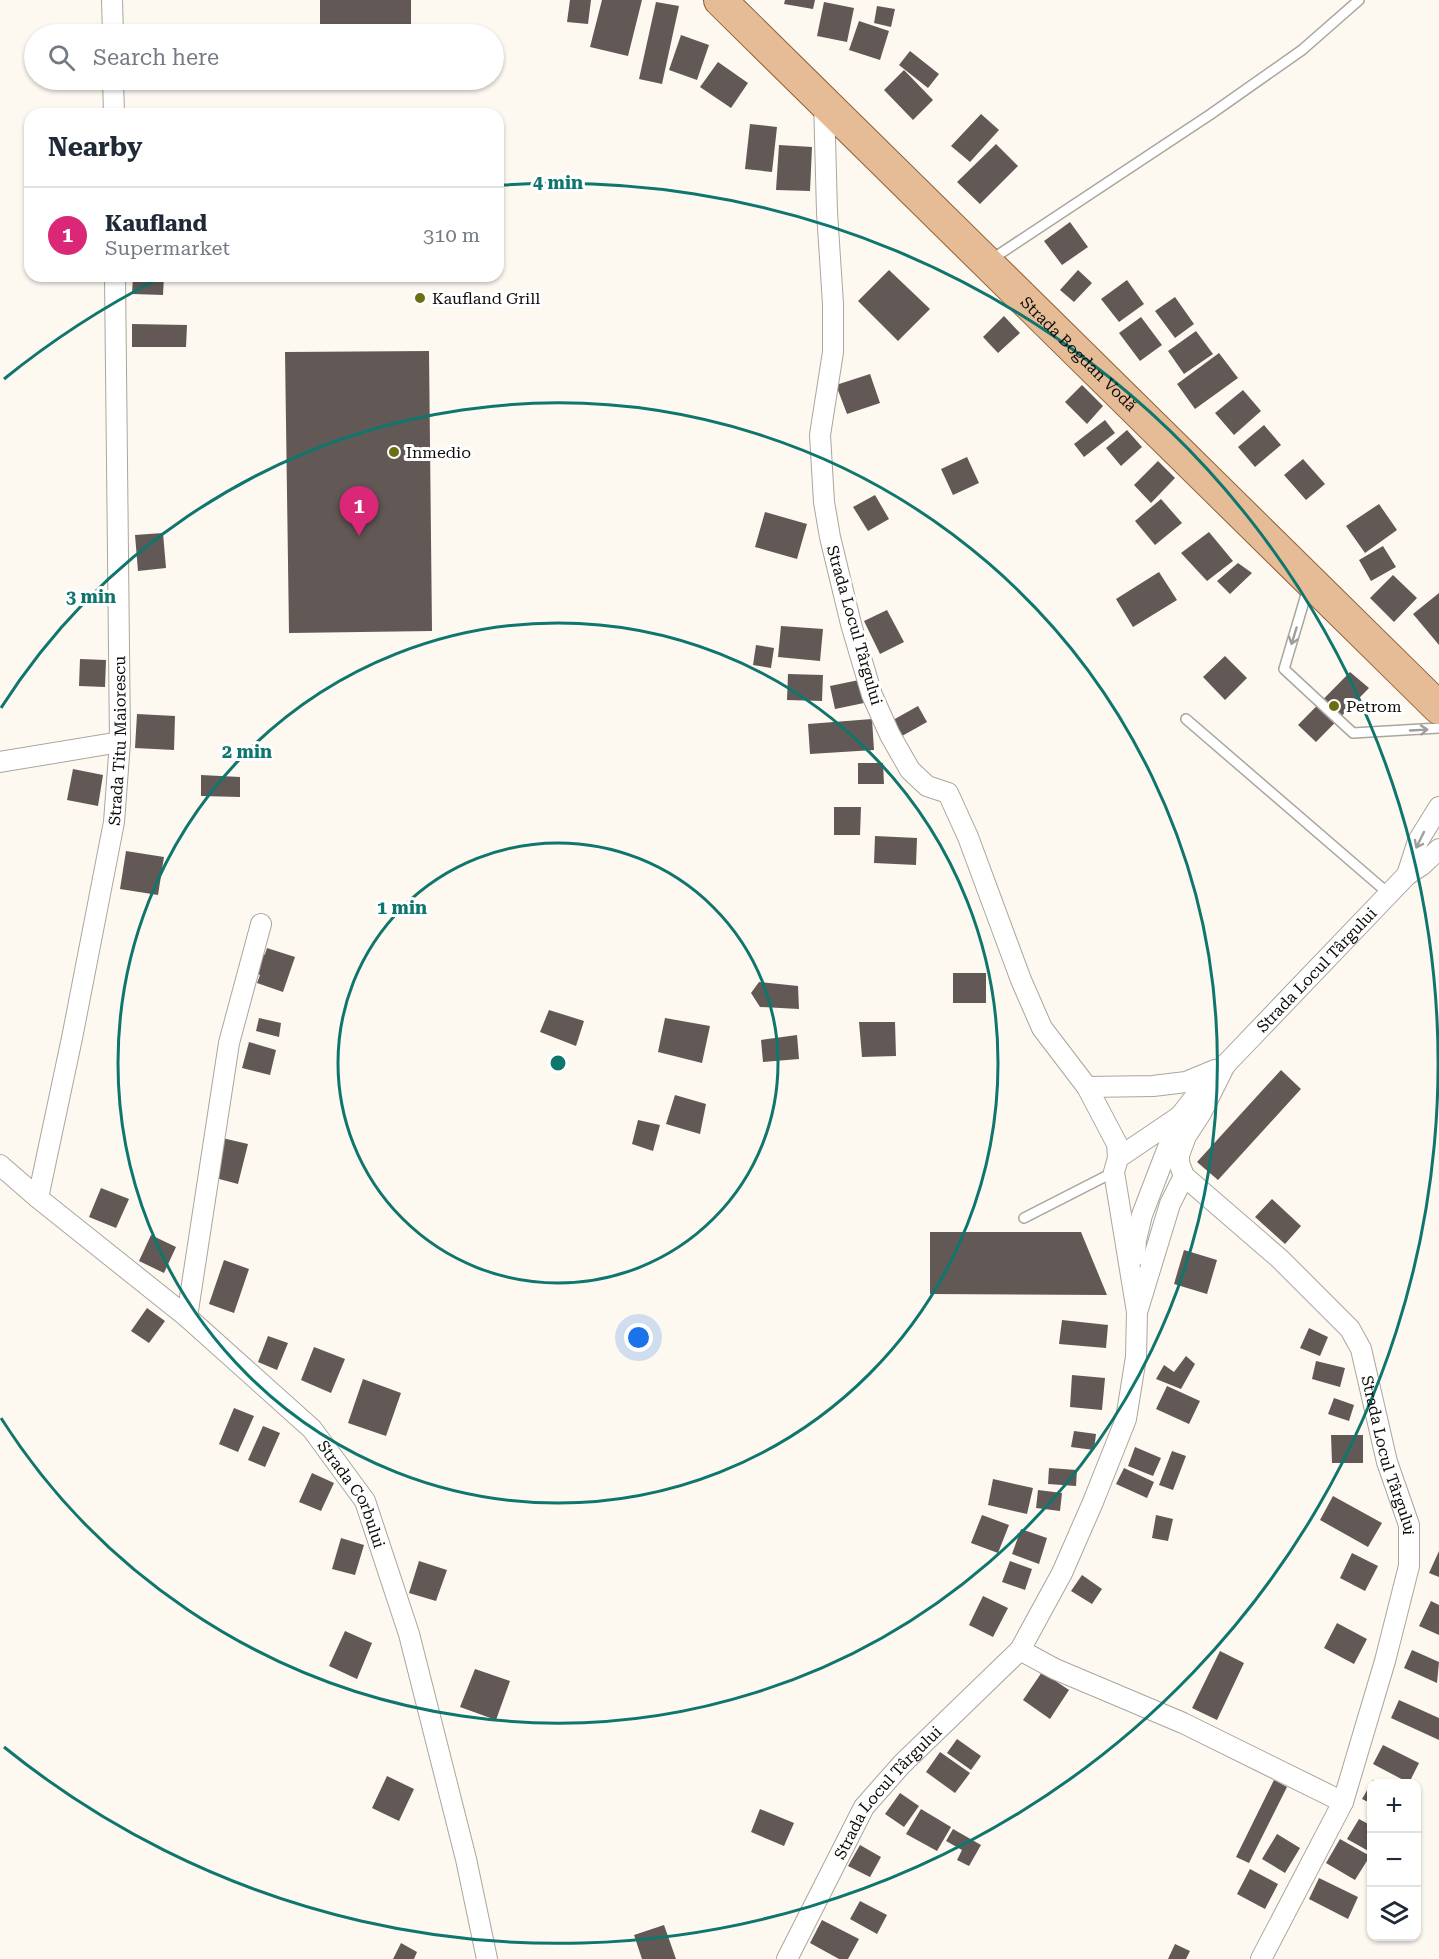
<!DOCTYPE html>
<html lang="en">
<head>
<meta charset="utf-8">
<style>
	:root { --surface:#fff; --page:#f2f2f3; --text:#1f2937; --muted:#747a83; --line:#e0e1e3; --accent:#db2777 }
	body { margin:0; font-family:"Roboto Serif",serif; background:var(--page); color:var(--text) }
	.controls { position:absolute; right:18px; bottom:18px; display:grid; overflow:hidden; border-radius:12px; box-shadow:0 2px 4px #0004 }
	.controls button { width:54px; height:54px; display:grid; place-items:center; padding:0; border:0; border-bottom:2px solid var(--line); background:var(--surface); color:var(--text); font:30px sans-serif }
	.you { position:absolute; left:639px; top:1338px; width:21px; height:21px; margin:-15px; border:4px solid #fff; border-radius:50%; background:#1a73e8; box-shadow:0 0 0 9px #1a73e833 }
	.badge { display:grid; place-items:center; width:39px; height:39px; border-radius:50%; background:var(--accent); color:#fff; font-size:20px; font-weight:700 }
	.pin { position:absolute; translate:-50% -50px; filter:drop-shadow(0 2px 3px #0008) }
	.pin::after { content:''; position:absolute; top:32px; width:21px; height:18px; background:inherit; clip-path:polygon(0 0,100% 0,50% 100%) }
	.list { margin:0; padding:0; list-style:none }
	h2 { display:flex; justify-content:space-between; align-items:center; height:78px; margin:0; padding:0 24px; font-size:26px }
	h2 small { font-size:20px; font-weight:400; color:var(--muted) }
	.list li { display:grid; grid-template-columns:39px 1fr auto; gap:18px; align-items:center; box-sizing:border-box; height:96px; padding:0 24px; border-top:2px solid var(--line) }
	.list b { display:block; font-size:22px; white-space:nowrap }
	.list p { margin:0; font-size:20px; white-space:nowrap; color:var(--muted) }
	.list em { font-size:20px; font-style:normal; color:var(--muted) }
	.icon { flex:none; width:33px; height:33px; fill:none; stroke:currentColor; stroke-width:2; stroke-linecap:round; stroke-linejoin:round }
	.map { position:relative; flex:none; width:1439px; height:1959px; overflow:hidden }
	.search { position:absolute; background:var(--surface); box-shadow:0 2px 4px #0004; left:24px; top:24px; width:480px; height:66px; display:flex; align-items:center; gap:15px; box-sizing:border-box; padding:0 21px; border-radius:33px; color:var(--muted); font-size:22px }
	.panel { position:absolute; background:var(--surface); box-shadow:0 2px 4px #0004; left:24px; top:108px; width:480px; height:174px; border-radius:18px }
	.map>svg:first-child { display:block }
</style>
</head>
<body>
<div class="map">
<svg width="1439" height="1959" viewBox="0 0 1439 1959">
	<rect width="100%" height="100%" fill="#fdf8f0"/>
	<!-- building -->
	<path fill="#625956" d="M320,0H411V34H320Z
		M570,0H591L588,24L567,22Z
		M602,0H642L628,56L590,47Z
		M785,0H815L813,9L784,4Z
		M656,2L679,6L662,84L639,79Z
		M824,2L854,8L847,42L817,36Z
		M877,6L895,9L891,27L874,23Z
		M859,21L889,31L880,60L849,50Z
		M681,35L709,45L697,80L669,70Z
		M910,51L939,74L928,88L899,65Z
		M718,62L748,83L731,108L700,87Z
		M904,70L933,100L913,120L884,90Z
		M981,114L999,130L970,162L951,146Z
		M750,124L777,127L772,172L745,169Z
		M996,144L1018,166L980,204L957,182Z
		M779,145L812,147L810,191L776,190Z
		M1070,222L1088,247L1062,265L1044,241Z
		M889,270L930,309L898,341L858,301Z
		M1078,270L1092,283L1074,302L1060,290Z
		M133,276H164L163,295L132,294Z
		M1127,280L1144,304L1119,322L1101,299Z
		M1175,297L1194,324L1175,338L1155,311Z
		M1004,316L1020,333L998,353L983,337Z
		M1141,317L1162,345L1140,361L1119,333Z
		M132,324L187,325L186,347H132Z
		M1196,331L1213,354L1184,374L1168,351Z
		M429,351L432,631L289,633L285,352Z
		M1219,353L1238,378L1195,409L1177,384Z
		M870,374L880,403L847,414L836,385Z
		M1082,385L1103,406L1087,424L1065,402Z
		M1243,390L1261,411L1234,435L1215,413Z
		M1105,420L1115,433L1084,457L1074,444Z
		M1264,425L1281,445L1255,467L1238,447Z
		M1127,430L1142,447L1121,466L1106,448Z
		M967,457L979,483L953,495L941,469Z
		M1303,459L1325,484L1306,500L1284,475Z
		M1158,461L1175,478L1151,503L1134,485Z
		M875,495L889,519L868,531L853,507Z
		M1161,499L1182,523L1155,545L1135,521Z
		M1379,504L1397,530L1365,553L1346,526Z
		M765,512L807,524L797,559L755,547Z
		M1209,532L1233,561L1207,581L1181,553Z
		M163,533L166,568L138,571L135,535Z
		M1383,546L1396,567L1371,581L1359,560Z
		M1238,563L1252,573L1230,594L1217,581Z
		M1159,572L1177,600L1133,627L1116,599Z
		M1393,575L1417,598L1394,622L1370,598Z
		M1439,593V645L1413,614Z
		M887,610L904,642L880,654L864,621Z
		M781,626L823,629L820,661L778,657Z
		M756,645L774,648L771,668L753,665Z
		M1225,656L1247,678L1225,700L1203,677Z
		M80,659L106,660L105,687L79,686Z
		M1350,672L1369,688L1316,742L1298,725Z
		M788,674L823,675L822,701L787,700Z
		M859,680L864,703L835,709L830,686Z
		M918,706L927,722L902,736L893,720Z
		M137,714L175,716L174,750L135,748Z
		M872,719L874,750L810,754L808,724Z
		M858,763H883L884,784H858Z
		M73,769L103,775L98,806L67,800Z
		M201,775L240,777V797L201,796Z
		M834,807H861L860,835H834Z
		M875,836L917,838L916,865L874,863Z
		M126,851L164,857L158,895L120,889Z
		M267,948L295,957L283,992L257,983L260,975L254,972L257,962L265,954Z
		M953,973H986V1003H953Z
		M759,982L798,986L799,1009L760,1007L751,993Z
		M549,1010L584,1021L576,1046L540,1032Z
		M259,1018L281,1023L279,1037L256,1031Z
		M665,1018L710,1026L702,1063L658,1052Z
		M859,1022H895L896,1056L862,1057Z
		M797,1035L799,1059L763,1062L761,1040Z
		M249,1042L276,1050L270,1075L242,1068Z
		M1281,1070L1301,1089L1218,1180L1197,1162Z
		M675,1095L706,1104L700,1134L666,1124Z
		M638,1120L660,1125L653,1151L632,1144Z
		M218,1137L248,1144L238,1184L208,1176Z
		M101,1188L129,1199L116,1228L89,1217Z
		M1272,1199L1301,1226L1285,1244L1255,1217Z
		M930,1232H1081L1107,1295L930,1294Z
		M151,1235L176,1247L164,1273L139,1261Z
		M1184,1250L1217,1260L1207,1294L1174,1284Z
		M224,1260L249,1269L234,1313L209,1304Z
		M147,1308L165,1321L149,1343L131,1331Z
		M1062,1320L1108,1325L1106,1348L1059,1344Z
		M1309,1328L1328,1337L1320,1356L1300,1348Z
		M268,1336L288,1343L277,1370L258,1362Z
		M314,1347L345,1359L331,1393L301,1380Z
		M1186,1356L1195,1364L1181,1389L1156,1379L1164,1365L1174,1372Z
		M1316,1361L1345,1368L1340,1387L1312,1379Z
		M1072,1375L1105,1378L1102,1410L1070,1407Z
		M363,1379L401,1393L386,1436L348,1423Z
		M1167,1386L1200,1401L1189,1424L1156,1409Z
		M1334,1398L1354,1405L1349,1421L1328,1414Z
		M234,1408L254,1416L238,1452L219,1444Z
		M263,1426L280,1433L265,1467L248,1460Z
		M1074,1431L1096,1434L1094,1450L1071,1447Z
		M1331,1435H1363V1463H1332Z
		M1135,1447L1161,1458L1153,1476L1128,1466Z
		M1172,1451L1186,1456L1173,1490L1159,1485Z
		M1049,1468L1077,1470L1076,1486L1048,1484Z
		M1124,1468L1154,1482L1147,1498L1116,1484Z
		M312,1473L334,1483L321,1511L299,1502Z
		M993,1479L1033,1488L1027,1514L988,1505Z
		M1038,1490L1062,1493L1060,1511L1036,1508Z
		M1333,1496L1382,1523L1368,1547L1320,1520Z
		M982,1515L1009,1525L998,1553L971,1543Z
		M1156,1515L1173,1519L1168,1541L1152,1538Z
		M1021,1529L1047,1538L1039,1564L1012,1554Z
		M341,1538L364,1545L355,1575L332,1569Z
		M1439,1551V1577L1429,1573Z
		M1352,1553L1378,1566L1365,1591L1340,1578Z
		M419,1561L447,1570L436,1601L409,1593Z
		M1010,1561L1032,1569L1025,1590L1002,1582Z
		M1082,1575L1102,1589L1092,1604L1071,1591Z
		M983,1596L1008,1608L993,1637L969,1625Z
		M1431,1601L1439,1605V1635L1419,1626Z
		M1337,1623L1367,1639L1354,1664L1324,1648Z
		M345,1631L372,1643L357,1679L329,1666Z
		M1412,1650L1439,1662L1437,1683L1404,1668Z
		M1220,1651L1244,1663L1217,1720L1192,1708Z
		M475,1669L510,1681L496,1720L460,1707Z
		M1042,1672L1069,1690L1050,1719L1023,1700Z
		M1399,1700L1439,1718V1740L1391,1718Z
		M957,1739L981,1756L971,1770L947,1753Z
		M1383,1745L1419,1763L1409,1783L1373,1764Z
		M940,1752L970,1773L955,1793L926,1772Z
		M387,1776L414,1789L399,1821L372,1808Z
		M1274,1780L1287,1787L1249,1863L1236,1857Z
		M1373,1780L1379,1784H1372V1804L1362,1799Z
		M900,1793L919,1806L904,1827L885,1814Z
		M760,1809L794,1823L784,1846L751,1832Z
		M921,1809L951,1827L937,1851L906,1834Z
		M1359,1819L1372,1826V1853L1347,1839Z
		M953,1829L981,1845L969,1866L957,1860L962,1850L946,1841Z
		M1277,1834L1300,1848L1285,1873L1262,1859Z
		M1340,1839L1370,1856L1355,1880L1326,1863Z
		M860,1845L881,1857L870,1877L848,1866Z
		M1250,1869L1278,1884L1265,1909L1237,1894Z
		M1319,1878L1358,1897L1348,1919L1309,1899Z
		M860,1901L887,1915L877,1934L850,1919Z
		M822,1920L859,1939L848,1959H839L810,1943Z
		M664,1925L676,1959H642L634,1935Z
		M401,1943L417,1952L414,1959H393Z
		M1175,1944L1190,1951L1186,1959H1168Z"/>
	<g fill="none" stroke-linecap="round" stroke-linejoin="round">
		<defs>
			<path id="lane" d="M992,259L1211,114L1302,50L1359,0
				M1308,588L1284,669L1353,733L1439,728
				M1186,719L1389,894
				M1024,1218L1114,1172"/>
			<g id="street">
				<path d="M112,0L113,34"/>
				<path d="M113,80L114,114"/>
				<path d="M0,762L120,742"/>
				<path d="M1407,875L1418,841L1439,807"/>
				<path id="s1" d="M1225,1065L1201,1113L1186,1136L1179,1155V1163L1184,1176L1280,1259L1350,1329L1361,1349L1387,1462L1409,1525V1566L1385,1661L1343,1802L1261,1959"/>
				<path d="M1087,1087L1153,1086L1186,1082L1215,1070"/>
				<path d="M1118,1158L1180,1116"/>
				<path id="s2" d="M0,1165L38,1198L187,1317L312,1429L365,1501L409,1634L466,1859L487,1959"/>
				<path id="s3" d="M38,1198L72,1038L114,822L120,742L115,276"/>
				<path id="s4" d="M1135,1256L1136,1240L1142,1215L1180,1116L1209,1079L1225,1065L1407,875L1422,865L1439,849"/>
				<path d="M1138,1309L1170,1204L1184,1176"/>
				<path d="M187,1317L229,1043L261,924"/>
				<path d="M1020,1650L1055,1669L1183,1723L1343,1802"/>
				<path id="s5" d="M787,1959L864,1807L902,1764L1020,1650L1062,1573L1093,1502L1126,1419L1136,1357L1137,1312L1114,1172L1118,1158L1117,1144L1087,1087L1042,1028L1021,980L968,837L948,793L927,786L910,770L890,735L872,695L851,624L830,537L824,502L820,435L833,352V304L827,212L824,100"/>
			</g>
			<g id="primary">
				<path id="s6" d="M720,0L1439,708"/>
			</g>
		</defs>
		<!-- lane casing -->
		<use href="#lane" stroke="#aaa69e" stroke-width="12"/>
		<!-- street casing -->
		<use href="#street" stroke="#aaa69e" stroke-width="22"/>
		<!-- primary casing -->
		<use href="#primary" stroke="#906238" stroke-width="34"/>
		<!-- lane -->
		<use href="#lane" stroke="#fff" stroke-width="9"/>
		<!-- street -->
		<use href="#street" stroke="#fff" stroke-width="20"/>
		<!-- primary -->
		<use href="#primary" stroke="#e6bc97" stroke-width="32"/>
	</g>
	<!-- one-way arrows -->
	<defs><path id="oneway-shaft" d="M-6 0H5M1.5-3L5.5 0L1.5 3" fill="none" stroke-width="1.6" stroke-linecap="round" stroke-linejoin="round" transform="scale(1.5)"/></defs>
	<g stroke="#9f9e9d">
		<use href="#oneway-shaft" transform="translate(1294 636) rotate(107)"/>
		<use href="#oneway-shaft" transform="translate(1419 730) rotate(-3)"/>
		<use href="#oneway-shaft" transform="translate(1420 840) rotate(116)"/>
	</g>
	<!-- distance rings -->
	<g fill="none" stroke="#0f766e" stroke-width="3">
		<circle cx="558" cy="1063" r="220"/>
		<circle cx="558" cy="1063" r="440"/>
		<path d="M1 708A660 660 0 1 1 1 1418"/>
		<path d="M4 379A880 880 0 0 1 158 279M504 185A880 880 0 1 1 4 1747"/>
	</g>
	<!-- markers -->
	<g fill="#6b6e11" stroke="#fff" stroke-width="2">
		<circle cx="420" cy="298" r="6"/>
		<circle cx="394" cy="452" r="6"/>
		<circle cx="1334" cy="706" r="6"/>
	</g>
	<g text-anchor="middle" stroke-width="6" stroke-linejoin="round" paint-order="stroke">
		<!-- poi labels -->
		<g font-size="16" fill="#0f0d0a" stroke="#fff" text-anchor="start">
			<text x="432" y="304">Kaufland Grill</text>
			<text x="406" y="458">Inmedio</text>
			<text x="1346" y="712">Petrom</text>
		</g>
		<!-- street labels -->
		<g font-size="16" fill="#0f0d0a" stroke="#fff">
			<text dy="6" stroke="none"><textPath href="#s6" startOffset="504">Strada Bogdan Vodă</textPath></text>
			<text transform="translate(855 625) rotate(74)" y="6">Strada Locul Târgului</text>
			<text dy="6" stroke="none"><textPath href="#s3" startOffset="465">Strada Titu Maiorescu</textPath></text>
			<text dy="6" stroke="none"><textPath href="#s4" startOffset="348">Strada Locul Târgului</textPath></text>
			<text dy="6" stroke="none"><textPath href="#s1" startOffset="482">Strada Locul Târgului</textPath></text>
			<text dy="6" stroke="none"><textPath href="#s2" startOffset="486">Strada Corbului</textPath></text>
			<text dy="6" stroke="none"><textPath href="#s5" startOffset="196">Strada Locul Târgului</textPath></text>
		</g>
	</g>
	<circle cx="558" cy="1063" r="9" fill="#0f766e" stroke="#fff" stroke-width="3"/>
	<g font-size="18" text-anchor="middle" font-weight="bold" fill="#0f766e" stroke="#fff" stroke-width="6" stroke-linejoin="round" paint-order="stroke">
		<text x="558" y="189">4 min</text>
		<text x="91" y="603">3 min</text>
		<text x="247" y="758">2 min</text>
		<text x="402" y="914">1 min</text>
	</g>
</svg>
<div class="controls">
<button>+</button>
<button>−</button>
<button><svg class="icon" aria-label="layers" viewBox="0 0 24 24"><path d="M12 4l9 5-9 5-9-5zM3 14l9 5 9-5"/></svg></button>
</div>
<div class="you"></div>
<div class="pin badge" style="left:359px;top:536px">1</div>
<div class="search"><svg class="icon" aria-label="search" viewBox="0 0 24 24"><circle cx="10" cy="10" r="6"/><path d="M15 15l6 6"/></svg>Search here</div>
<section class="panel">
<h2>Nearby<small></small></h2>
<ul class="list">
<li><span class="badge">1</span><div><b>Kaufland</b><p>Supermarket</p></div><em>310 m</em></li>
</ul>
</section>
</div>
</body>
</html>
